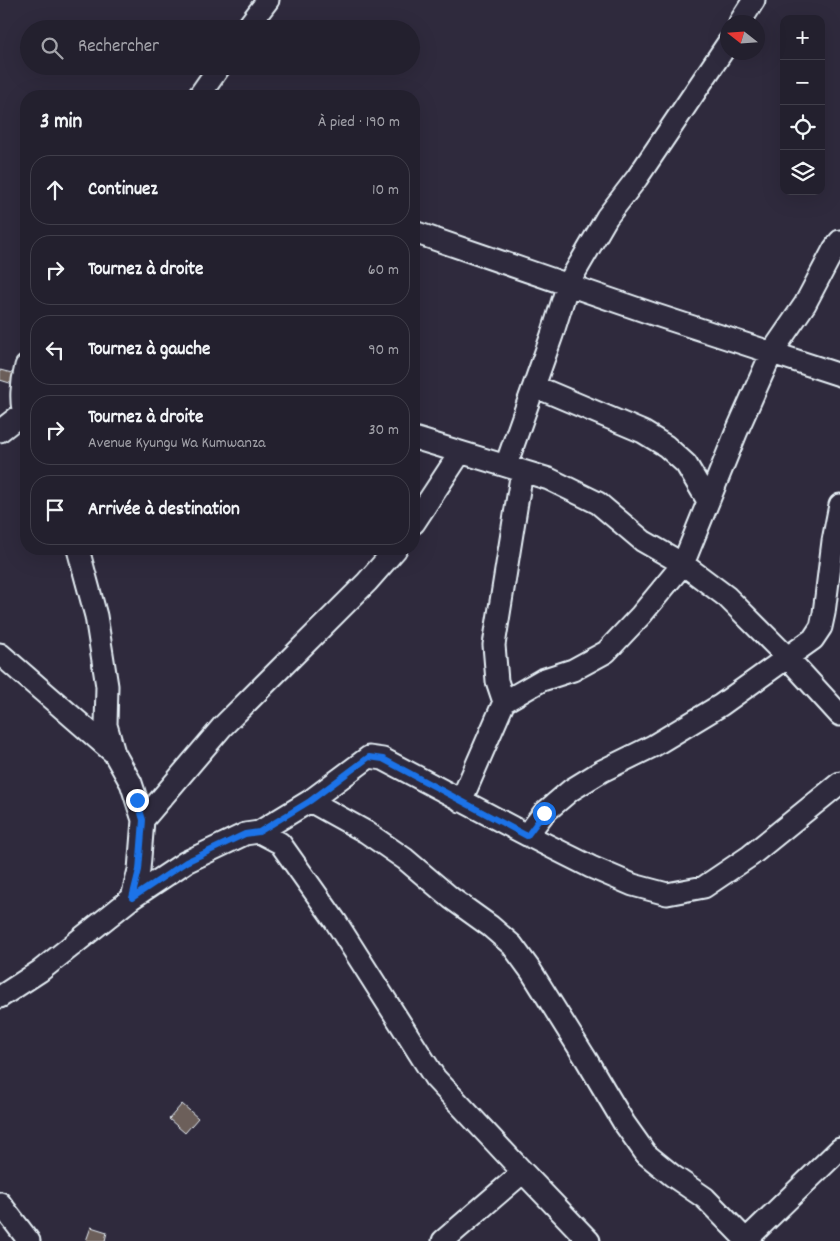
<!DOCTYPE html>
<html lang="fr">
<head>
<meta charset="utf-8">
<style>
	:root { --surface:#23202e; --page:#2f2d3a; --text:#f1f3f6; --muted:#a3a3aa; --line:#403e4a }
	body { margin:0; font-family:Dekko,sans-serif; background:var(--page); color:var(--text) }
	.controls { position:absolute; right:15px; top:15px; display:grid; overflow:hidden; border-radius:10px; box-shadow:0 5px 20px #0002 }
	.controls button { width:45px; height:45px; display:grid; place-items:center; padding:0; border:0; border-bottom:1px solid var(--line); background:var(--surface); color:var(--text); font:25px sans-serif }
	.compass { position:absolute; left:720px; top:15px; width:45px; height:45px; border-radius:50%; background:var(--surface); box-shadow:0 5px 20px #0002; rotate:287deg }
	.stop { position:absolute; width:15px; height:15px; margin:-11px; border:4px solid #1a73e8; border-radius:50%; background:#fff }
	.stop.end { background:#1a73e8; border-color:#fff; box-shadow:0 1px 5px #0008 }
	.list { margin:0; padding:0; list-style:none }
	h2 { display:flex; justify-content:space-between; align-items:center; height:65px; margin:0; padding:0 20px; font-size:21px }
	h2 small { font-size:16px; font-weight:400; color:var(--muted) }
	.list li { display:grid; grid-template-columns:32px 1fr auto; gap:15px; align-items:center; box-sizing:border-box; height:70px; margin:0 10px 10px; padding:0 10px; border:1px solid var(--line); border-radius:20px }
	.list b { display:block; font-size:19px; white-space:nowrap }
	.list p { margin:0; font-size:16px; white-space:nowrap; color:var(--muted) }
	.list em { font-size:16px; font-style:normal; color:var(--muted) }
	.icon { flex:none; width:28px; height:28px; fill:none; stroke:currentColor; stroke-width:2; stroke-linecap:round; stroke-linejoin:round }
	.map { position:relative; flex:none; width:840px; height:1241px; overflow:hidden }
	.search { position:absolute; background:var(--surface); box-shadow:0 5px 20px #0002; left:20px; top:20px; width:400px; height:55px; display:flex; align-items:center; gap:12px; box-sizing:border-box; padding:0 18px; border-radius:28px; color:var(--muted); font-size:19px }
	.panel { position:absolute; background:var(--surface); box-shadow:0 5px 20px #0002; left:20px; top:90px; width:400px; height:465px; border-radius:20px }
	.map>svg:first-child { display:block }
</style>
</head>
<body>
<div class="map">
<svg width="840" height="1241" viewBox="0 0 840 1241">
	<rect width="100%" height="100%" fill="#2f2a3d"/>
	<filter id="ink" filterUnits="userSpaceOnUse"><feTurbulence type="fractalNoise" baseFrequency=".02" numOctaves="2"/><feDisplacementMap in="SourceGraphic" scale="10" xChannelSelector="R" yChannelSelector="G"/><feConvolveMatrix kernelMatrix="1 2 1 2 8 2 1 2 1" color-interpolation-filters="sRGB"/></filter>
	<g filter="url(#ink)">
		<!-- building -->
		<path fill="#6c5e5a" stroke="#e8f1f8" d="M0,370L16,374L13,384L0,380Z
			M182,1104L198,1118L185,1133L169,1119Z
			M91,1227L107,1232L105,1241H86Z"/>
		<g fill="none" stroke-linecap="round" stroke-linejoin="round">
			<defs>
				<path id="minor" d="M740,22L754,0
					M246,29L268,0
					M199,96L220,66
					M414,232L653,314L840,375
					M26,366C22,381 19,404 26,419
					M534,386L643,432L666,446L686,464L708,501
					M0,431L23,413
					M414,438L549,479L598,503L643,541L683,564L727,597L787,657L840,715
					M506,465L552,335L568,284L607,217L637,178L728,43
					M414,523L460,453
					M78,549L96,616L107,686L106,725L114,753L131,783L143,820L139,870L132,898
					M0,654L114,753
					M504,702L497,681L494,645L522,471
					M310,801L366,832L405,859L451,898L490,926L512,945L531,971L586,1059L624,1123L646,1154L673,1176L705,1198L747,1241
					M461,801L504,702L542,680L573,670L606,652L641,615L683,564L736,433L772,352L805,304L834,249L840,241
					M143,820L222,727L367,582L396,549
					M259,832L280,843L336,922L435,1078L523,1172L589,1241
					M527,835L544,813L571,790L602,771L653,746L721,705L813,639L821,627L824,613L833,541L840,505
					M0,997L40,971L132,898L186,862L245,834L259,832L310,801L369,757L383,759L527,835L591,867L633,885L667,894L704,887L750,856L840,783
					M0,1203L29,1241
					M746,1240L840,1149
					M443,1241L523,1172"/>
			</defs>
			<!-- minor casing -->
			<use href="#minor" stroke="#e8f1f8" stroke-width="25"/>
			<!-- minor -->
			<use href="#minor" stroke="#2f2a3d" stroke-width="21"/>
		</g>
	</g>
	<g fill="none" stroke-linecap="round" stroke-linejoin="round" filter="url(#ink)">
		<!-- route -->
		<path stroke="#1a73e8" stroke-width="6" d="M137,800L143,820L139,870L132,898L186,862L245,834L259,832L310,801L369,757L383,759L527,836L544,813"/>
	</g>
</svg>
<div class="controls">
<button>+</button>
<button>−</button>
<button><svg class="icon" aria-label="locate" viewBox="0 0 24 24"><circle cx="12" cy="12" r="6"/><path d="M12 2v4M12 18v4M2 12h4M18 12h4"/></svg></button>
<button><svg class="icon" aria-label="layers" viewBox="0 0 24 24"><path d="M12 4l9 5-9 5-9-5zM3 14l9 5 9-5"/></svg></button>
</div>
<svg class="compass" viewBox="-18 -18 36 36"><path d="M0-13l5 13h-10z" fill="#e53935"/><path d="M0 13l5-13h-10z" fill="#a3a3aa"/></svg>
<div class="stop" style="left:544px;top:813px"></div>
<div class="stop end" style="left:137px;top:800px"></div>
<div class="search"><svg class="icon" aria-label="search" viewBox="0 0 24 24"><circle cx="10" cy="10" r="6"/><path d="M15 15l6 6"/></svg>Rechercher</div>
<section class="panel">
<h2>3 min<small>À pied · 190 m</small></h2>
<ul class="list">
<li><svg class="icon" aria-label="ahead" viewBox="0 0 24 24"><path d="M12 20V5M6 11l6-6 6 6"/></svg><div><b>Continuez</b></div><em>10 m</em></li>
<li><svg class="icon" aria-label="right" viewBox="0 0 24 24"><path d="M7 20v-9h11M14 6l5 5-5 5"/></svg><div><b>Tournez à droite</b></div><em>60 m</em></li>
<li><svg class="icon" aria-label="left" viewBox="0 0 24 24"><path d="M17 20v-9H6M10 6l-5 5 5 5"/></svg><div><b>Tournez à gauche</b></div><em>90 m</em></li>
<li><svg class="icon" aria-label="right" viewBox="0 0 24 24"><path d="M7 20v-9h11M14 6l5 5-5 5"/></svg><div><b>Tournez à droite</b><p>Avenue Kyungu Wa Kumwanza</p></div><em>30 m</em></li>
<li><svg class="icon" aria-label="arrive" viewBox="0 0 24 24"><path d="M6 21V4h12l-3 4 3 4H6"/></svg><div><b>Arrivée à destination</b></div></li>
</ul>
</section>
</div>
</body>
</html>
